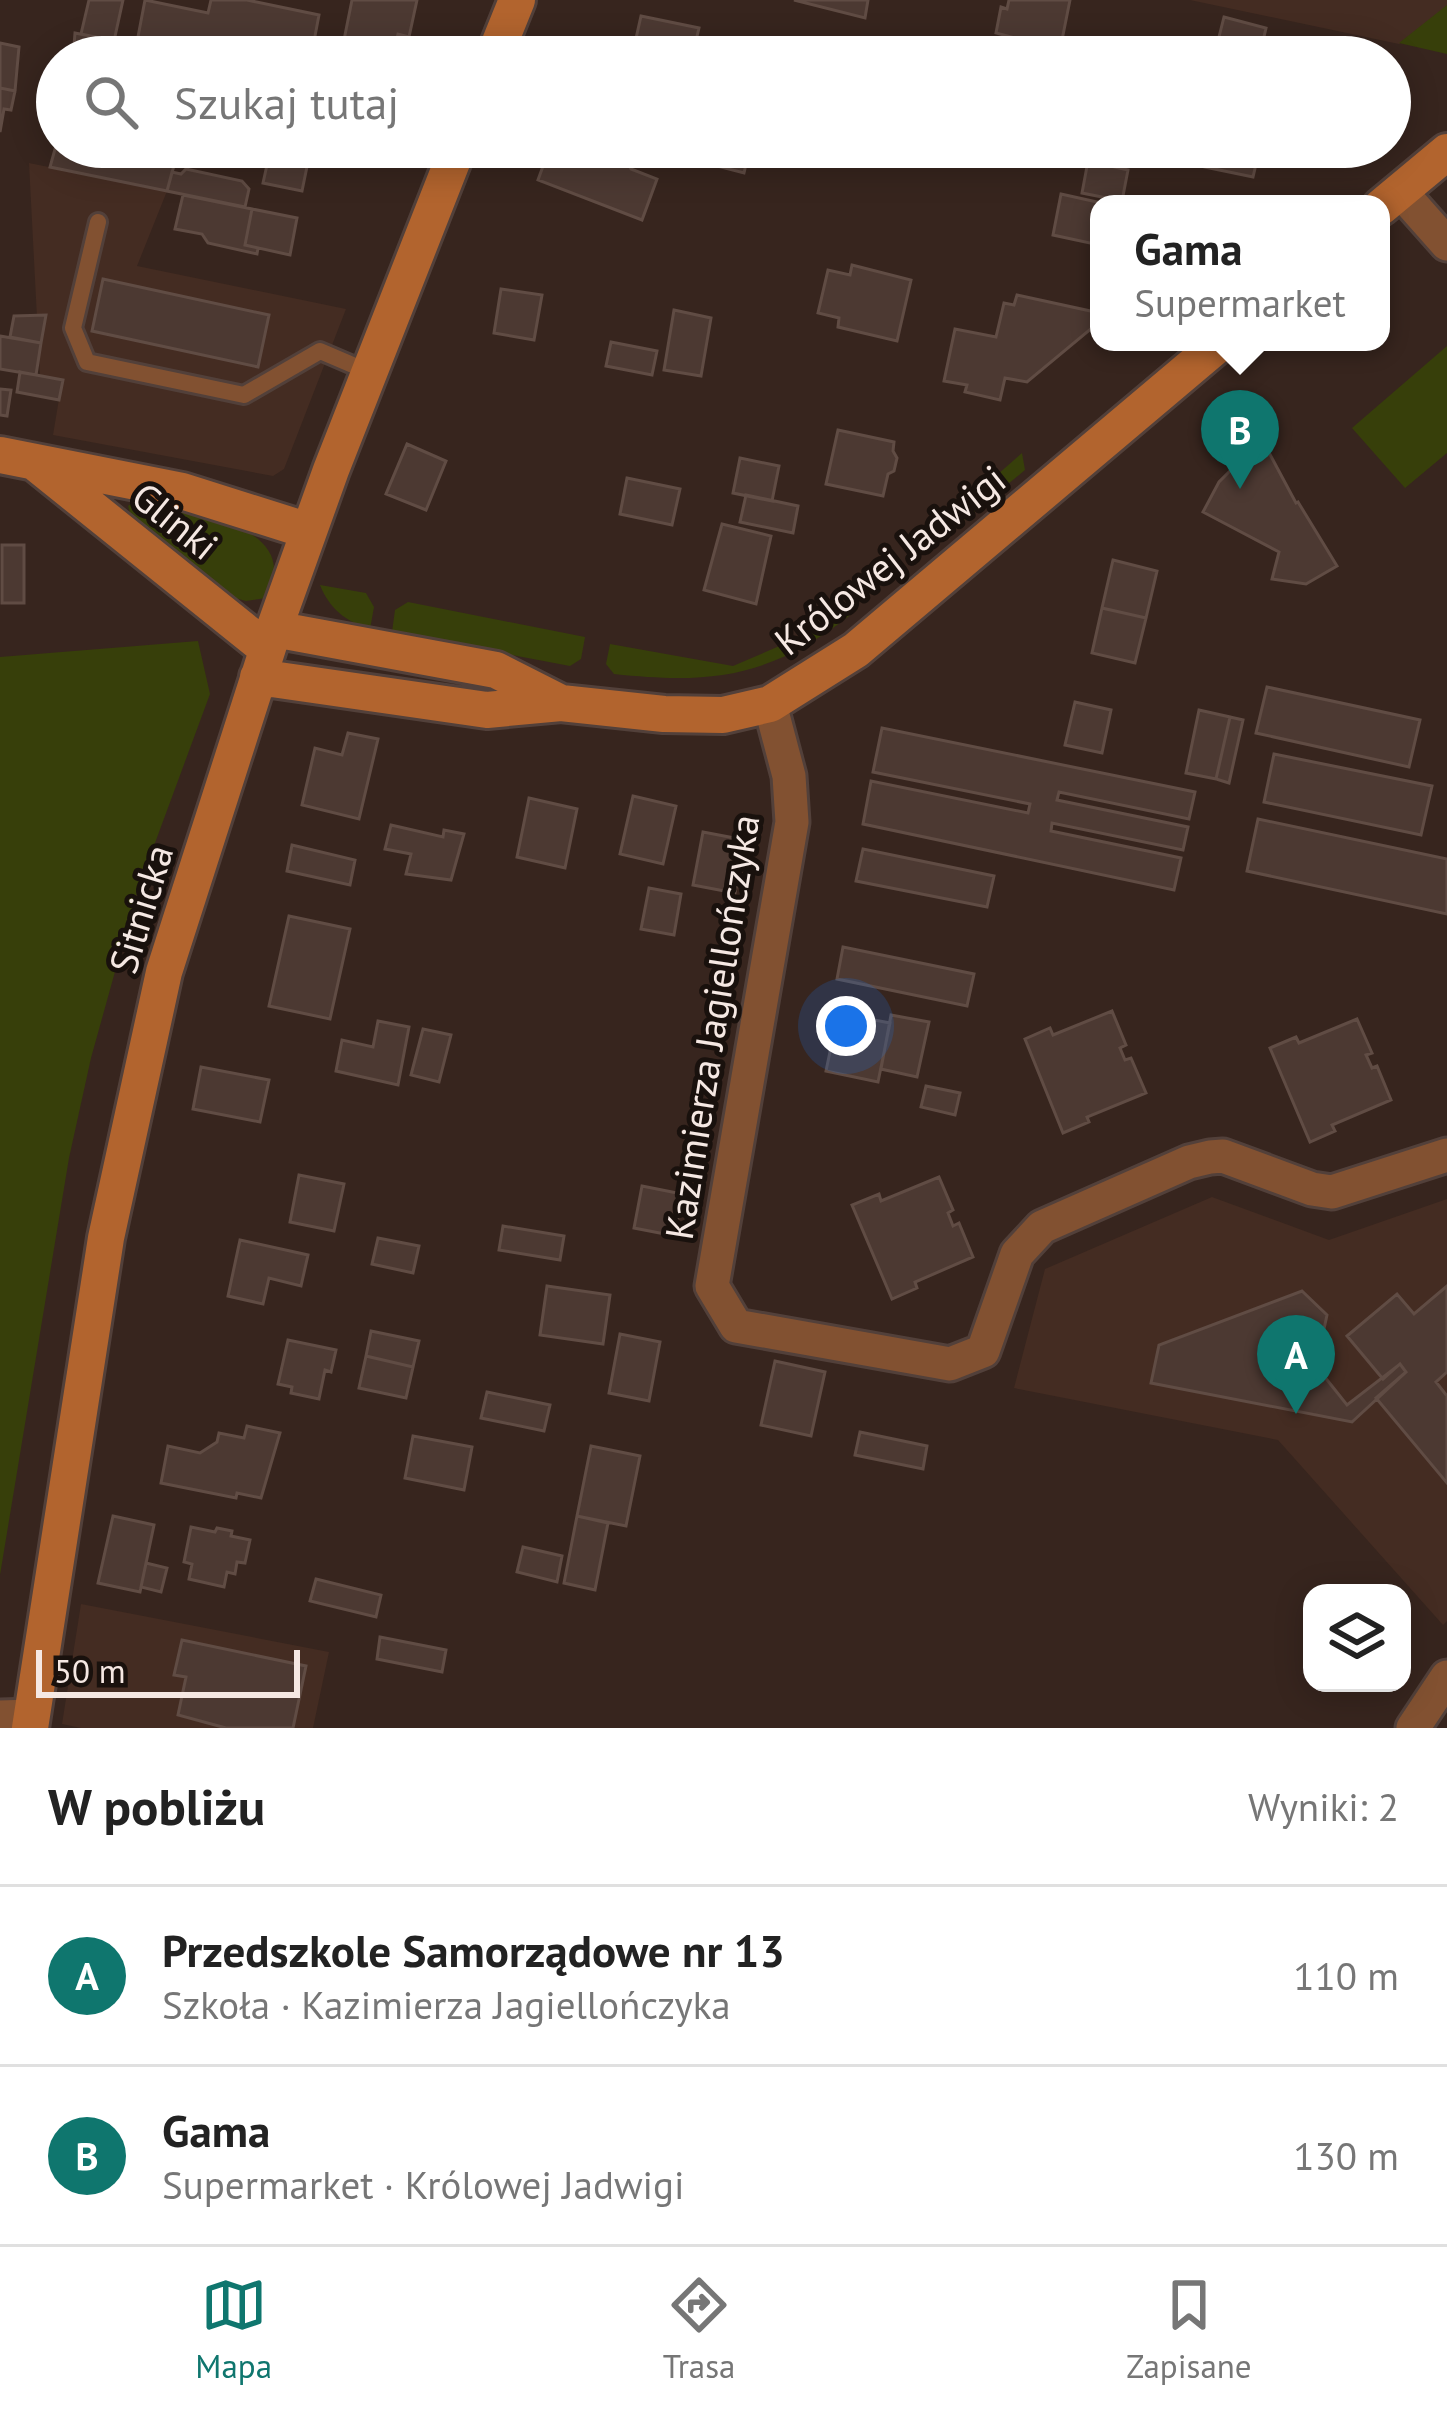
<!DOCTYPE html>
<html lang="pl">
<head>
<meta charset="utf-8">
<style>
	:root { --surface:#fff; --page:#f6f6f6; --text:#222; --muted:#767676; --line:#e0e0e0; --accent:#0f766e }
	body { margin:0; font-family:"PT Sans",sans-serif; background:var(--page); color:var(--text) }
	.controls { position:absolute; right:36px; bottom:36px; display:grid; overflow:hidden; border-radius:24px; box-shadow:0 6px 30px #0003 }
	.controls button { width:108px; height:108px; display:grid; place-items:center; padding:0; border:0; border-bottom:3px solid var(--line); background:var(--surface); color:var(--text); font:60px sans-serif }
	.scale { position:absolute; left:36px; bottom:30px; width:264px; box-sizing:border-box; padding-left:12px; border:6px solid #f5e8e3; border-top:0; font-size:33px; line-height:42px; white-space:nowrap; color:#f5e8e3; -webkit-text-stroke:9px #19110d; paint-order:stroke }
	.you { position:absolute; left:846px; top:1026px; width:42px; height:42px; margin:-30px; border:9px solid #fff; border-radius:50%; background:#1a73e8; box-shadow:0 0 0 18px #1a73e833 }
	.badge { display:grid; place-items:center; width:78px; height:78px; border-radius:50%; background:var(--accent); color:#fff; font-size:39px; font-weight:700 }
	.pin { position:absolute; translate:-50% -99px; filter:drop-shadow(0 3px 6px #0008) }
	.pin::after { content:''; position:absolute; top:63px; width:42px; height:36px; background:inherit; clip-path:polygon(0 0,100% 0,50% 100%) }
	.popup { position:absolute; left:1090px; top:195px; width:300px; height:156px; box-sizing:border-box; display:grid; place-content:center; border-radius:24px; background:var(--surface); filter:drop-shadow(0 3px 9px #0005); font-size:39px; white-space:nowrap; color:var(--muted) }
	.popup b { font-size:45px; color:var(--text) }
	.popup::after { content:''; position:absolute; left:50%; top:100%; margin-left:-24px; border:24px solid transparent; border-top-color:var(--surface) }
	.list { margin:0; padding:0; list-style:none }
	h2 { display:flex; justify-content:space-between; align-items:center; height:156px; margin:0; padding:0 48px; font-size:51px }
	h2 small { font-size:39px; font-weight:400; color:var(--muted) }
	.list li { display:grid; grid-template-columns:78px 1fr auto; gap:36px; align-items:center; box-sizing:border-box; height:180px; padding:0 48px; border-top:3px solid var(--line) }
	.list b { display:block; font-size:45px; white-space:nowrap }
	.list p { margin:0; font-size:39px; white-space:nowrap; color:var(--muted) }
	.list em { font-size:39px; font-style:normal; color:var(--muted) }
	.icon { flex:none; width:66px; height:66px; fill:none; stroke:currentColor; stroke-width:2; stroke-linecap:round; stroke-linejoin:round }
	.map { position:relative; flex:none; width:1447px; height:1728px; overflow:hidden }
	.search { position:absolute; background:var(--surface); box-shadow:0 6px 30px #0003; left:36px; right:36px; top:36px; height:132px; display:flex; align-items:center; gap:30px; box-sizing:border-box; padding:0 42px; border-radius:66px; color:var(--muted); font-size:45px }
	.sheet { height:516px; background:var(--surface) }
	nav { display:flex; justify-content:space-around; align-items:center; box-sizing:border-box; height:168px; border-top:3px solid var(--line); background:var(--surface); font-size:33px; color:var(--muted) }
	nav a { display:grid; justify-items:center; gap:6px }
	nav .on { color:var(--accent) }
	.map>svg:first-child { display:block }
</style>
</head>
<body>
<div class="map">
<svg width="1447" height="1728" viewBox="0 0 1447 1728">
	<rect width="100%" height="100%" fill="#37251e"/>
	<!-- built -->
	<path fill="#442c22" d="M1190,0H1447V7L1399,44Z
		M29,163L167,191L137,266L346,309L284,469L273,476L53,435L62,381L40,376Z
		M1212,1197L1329,1240L1447,1199V1621L1443,1625L1278,1440L1014,1388L1045,1269Z
		M81,1604L329,1652L313,1728H81L62,1724Z"/>
	<!-- green -->
	<path fill="#373f0a" d="M1447,5V54L1399,43Z
		M1447,346V453L1405,488L1352,428Z
		M1022,453L1025,470L955,528H942L940,525Z
		M134,502C182,511 307,522 266,598L246,601L235,598L131,516L128,506Z
		M320,585L366,593L374,607L370,629C346,622 329,608 320,585Z
		M856,595L857,610C774,676 717,685 614,674L606,664L610,644L733,666L812,632Z
		M408,602L585,637L581,659L570,666L392,632L395,610Z
		M198,641L210,694L138,889L91,1058L69,1158L0,1575V657Z"/>
	<!-- building -->
	<path fill="#4c3932" stroke="#604c44" stroke-width="3" d="M89,0H123L114,41L81,34Z
		M145,0L208,13L211,0H247L319,15L311,57H209L137,42Z
		M352,0H417L409,37L398,34L393,57L358,56L359,48L343,45Z
		M794,0H868L865,18Z
		M1009,0H1070L1060,50L996,33L1001,7L1007,9Z
		M641,16L699,28L692,57H641L643,45L635,43Z
		M1224,17L1266,28L1260,54L1244,50L1243,57H1214Z
		M75,33L135,45L133,57H73Z
		M0,43L19,47L15,91L0,88Z
		M135,45L193,57H133Z
		M1300,47L1347,57H1298Z
		M0,88L15,91L11,110L4,109L0,132Z
		M57,142V147H99L175,162L167,191L50,167Z
		M271,147H311L302,191L263,183Z
		M550,147H600L596,156L627,162L631,169L657,179L642,220L538,180Z
		M717,147H750L744,173L713,165Z
		M1209,147H1260L1253,177L1205,167Z
		M1088,161L1128,170L1122,201L1082,193Z
		M186,169L242,181L249,189L245,207L167,191L172,172L181,174Z
		M1061,194L1106,204H1099V245L1053,235Z
		M183,195L252,209L245,245L258,248L257,254L208,243L202,234L175,229Z
		M252,209L297,218L290,255L245,245Z
		M852,265L911,280L897,341L838,327L839,318L818,313L828,270L850,275Z
		M103,279L269,315L258,367L92,331Z
		M501,289L542,295L534,340L494,333Z
		M1017,295L1095,312L1092,328L1027,382L1005,378L1000,400L965,392L967,385L944,381L955,329L996,337L1004,303L1014,305Z
		M674,310L711,318L701,376L664,370Z
		M46,315L41,343L10,337L14,316Z
		M0,336L41,343L36,375L0,369Z
		M611,342L657,351L652,375L606,366Z
		M20,372L63,380L59,400L17,392Z
		M0,389L11,390L7,416L0,415Z
		M838,430L894,442L893,451L897,458L894,471L888,474L883,496L826,484Z
		M407,444L446,461L426,510L386,494Z
		M1266,447L1296,503L1298,502L1337,566L1306,584L1272,579L1279,552L1203,512L1219,482L1237,464Z
		M740,458L779,466L772,501L733,493Z
		M627,478L680,489L672,525L620,514Z
		M746,495L798,506L793,533L740,522Z
		M722,524L771,536L756,604L704,590Z
		M2,545H24V603H2Z
		M1113,560L1157,571L1146,618L1102,608Z
		M1102,608L1146,618L1135,663L1092,653Z
		M1267,687L1420,720L1409,767L1256,733Z
		M1075,702L1111,710L1102,753L1065,745Z
		M1199,710L1230,717L1216,779L1186,773Z
		M1230,717L1243,720L1229,783L1216,779Z
		M882,728L1195,792L1189,819L1059,792L1057,800L1188,827L1183,850L1052,823L1051,831L1181,858L1174,890L863,824L871,781L1028,813L1030,804L873,772Z
		M348,733L378,739L359,819L302,805L315,748L342,755Z
		M1274,754L1432,786L1421,835L1264,802Z
		M633,796L676,806L663,864L620,854Z
		M529,798L577,809L565,868L517,857Z
		M1258,819L1447,859V914L1247,871Z
		M391,825L443,837L444,830L464,834L451,880L406,874L411,854L385,849Z
		M703,832L745,840L735,893L693,885Z
		M292,845L355,860L350,885L287,871Z
		M863,849L994,876L987,907L856,881Z
		M649,888L681,894L674,935L641,929Z
		M289,916L350,929L330,1019L269,1006Z
		M843,947L974,974L967,1006L837,979Z
		M1112,1011L1126,1045L1120,1048L1125,1060L1131,1058L1146,1093L1087,1117L1089,1122L1063,1133L1025,1039L1050,1028L1053,1035Z
		M838,1013L890,1023L878,1082L826,1071Z
		M891,1015L929,1022L917,1077L881,1069Z
		M1357,1019L1372,1053L1366,1055L1372,1068L1377,1066L1391,1100L1332,1125L1335,1131L1310,1142L1270,1048L1296,1037L1299,1043Z
		M378,1021L409,1027L398,1085L336,1071L342,1040L373,1047Z
		M423,1029L451,1035L439,1082L411,1075Z
		M201,1067L269,1080L260,1122L193,1109Z
		M926,1086L960,1093L955,1115L921,1107Z
		M299,1175L344,1184L334,1231L290,1222Z
		M939,1177L953,1210L948,1213L953,1226L959,1223L973,1257L915,1282L917,1288L892,1299L852,1205L879,1194L881,1201Z
		M642,1186L682,1194L675,1236L634,1228Z
		M503,1226L564,1236L560,1260L499,1250Z
		M378,1238L419,1246L413,1273L372,1264Z
		M240,1240L308,1255L301,1286L269,1278L263,1304L228,1296Z
		M547,1286L610,1295L603,1344L540,1335Z
		M1447,1286V1372L1436,1382L1447,1396V1483L1376,1398L1406,1372L1400,1364L1383,1379L1347,1336L1397,1294L1414,1314Z
		M1302,1291L1327,1315L1316,1366L1347,1405L1400,1364L1406,1372L1352,1422L1151,1383L1159,1345Z
		M371,1331L419,1341L413,1367L366,1356Z
		M620,1334L660,1342L649,1401L609,1393Z
		M288,1340L336,1350L331,1372L325,1370L319,1399L291,1393L292,1387L278,1384Z
		M366,1356L413,1367L406,1398L359,1388Z
		M775,1361L825,1372L811,1436L761,1425Z
		M487,1392L550,1405L544,1431L481,1418Z
		M247,1426L280,1433L261,1498L237,1493L236,1498L161,1483L168,1446L200,1453L217,1442L219,1433L244,1438Z
		M860,1432L927,1446L923,1469L855,1455Z
		M413,1436L472,1447L464,1490L405,1478Z
		M591,1446L640,1456L626,1526L577,1516Z
		M113,1516L154,1525L140,1592L98,1583Z
		M577,1516L608,1523L595,1590L564,1583Z
		M191,1527L215,1532L217,1528L232,1531L231,1536L250,1540L245,1563L237,1562L235,1574L227,1572L224,1587L189,1579L192,1564L184,1562Z
		M523,1547L562,1556L557,1582L517,1572Z
		M146,1563L167,1568L161,1592L141,1587Z
		M316,1579L381,1595L376,1617L310,1601Z
		M380,1637L446,1650L442,1672L377,1659Z
		M182,1640L306,1666L293,1728H226L178,1715L186,1677L174,1675Z"/>
	<g fill="none" stroke-linecap="round" stroke-linejoin="round">
		<defs>
			<path id="lane" d="M98,222L73,328L87,362L244,395L320,351L369,372"/>
			<path id="street" d="M1400,191L1447,244
				M770,704L789,776L792,822L712,1286L736,1326L950,1364L983,1351L1017,1254L1042,1227L1189,1162L1210,1157L1223,1156L1312,1189L1332,1192L1447,1155
				M0,1717L32,1716
				M1413,1728L1447,1677"/>
			<path id="secondary" d="M494,57L517,0
				M1381,207L1447,152
				M0,455L182,491L309,531
				M38,465L267,649
				M274,629L496,670L561,703
				M258,677L487,710L561,703L664,714L723,715L770,704L856,650L1221,342
				M30,1728L106,1238L164,972L274,629L331,470L458,147"/>
		</defs>
		<!-- lane casing -->
		<use href="#lane" stroke="#52403a" stroke-width="22"/>
		<!-- street casing -->
		<use href="#street" stroke="#52403a" stroke-width="39"/>
		<!-- secondary casing -->
		<use href="#secondary" stroke="#52403a" stroke-width="42"/>
		<!-- lane -->
		<use href="#lane" stroke="#825131" stroke-width="16"/>
		<!-- street -->
		<use href="#street" stroke="#825131" stroke-width="33"/>
		<!-- secondary -->
		<use href="#secondary" stroke="#b2642e" stroke-width="36"/>
	</g>
	<g text-anchor="middle" stroke-width="10" stroke-linejoin="round" paint-order="stroke">
		<!-- street labels -->
		<g font-size="39" fill="#f5e8e3" stroke="#19110d">
			<text transform="translate(175 521) rotate(39)" y="14">Glinki</text>
			<text transform="translate(890 560) rotate(-38)" y="14">Królowej Jadwigi</text>
			<text transform="translate(141 909) rotate(-73)" y="14">Sitnicka</text>
			<text transform="translate(712 1027) rotate(-81)" y="14">Kazimierza Jagiellończyka</text>
		</g>
	</g>
</svg>
<div class="controls">
<button><svg class="icon" aria-label="layers" viewBox="0 0 24 24"><path d="M12 4l9 5-9 5-9-5zM3 14l9 5 9-5"/></svg></button>
</div>
<div class="scale">50 m</div>
<div class="you"></div>
<div class="pin badge" style="left:1296px;top:1414px">A</div>
<div class="pin badge" style="left:1240px;top:489px">B</div>
<div class="popup"><b>Gama</b>Supermarket</div>
<div class="search"><svg class="icon" aria-label="search" viewBox="0 0 24 24"><circle cx="10" cy="10" r="6"/><path d="M15 15l6 6"/></svg>Szukaj tutaj</div>
</div>
<section class="sheet">
<h2>W pobliżu<small>Wyniki: 2</small></h2>
<ul class="list">
<li><span class="badge">A</span><div><b>Przedszkole Samorządowe nr 13</b><p>Szkoła · Kazimierza Jagiellończyka</p></div><em>110 m</em></li>
<li><span class="badge">B</span><div><b>Gama</b><p>Supermarket · Królowej Jadwigi</p></div><em>130 m</em></li>
</ul>
</section>
<nav>
<a class="on"><svg class="icon" aria-label="map" viewBox="0 0 24 24"><path d="M3 6l6-2 6 2 6-2v14l-6 2-6-2-6 2zM9 4v14M15 6v14"/></svg>Mapa</a>
<a><svg class="icon" aria-label="directions" viewBox="0 0 24 24"><path d="M12 3l9 9-9 9-9-9zM9 14v-3h6M13 9l2 2-2 2"/></svg>Trasa</a>
<a><svg class="icon" aria-label="saved" viewBox="0 0 24 24"><path d="M7 4h10v16l-5-4-5 4z"/></svg>Zapisane</a>
</nav>
</body>
</html>
